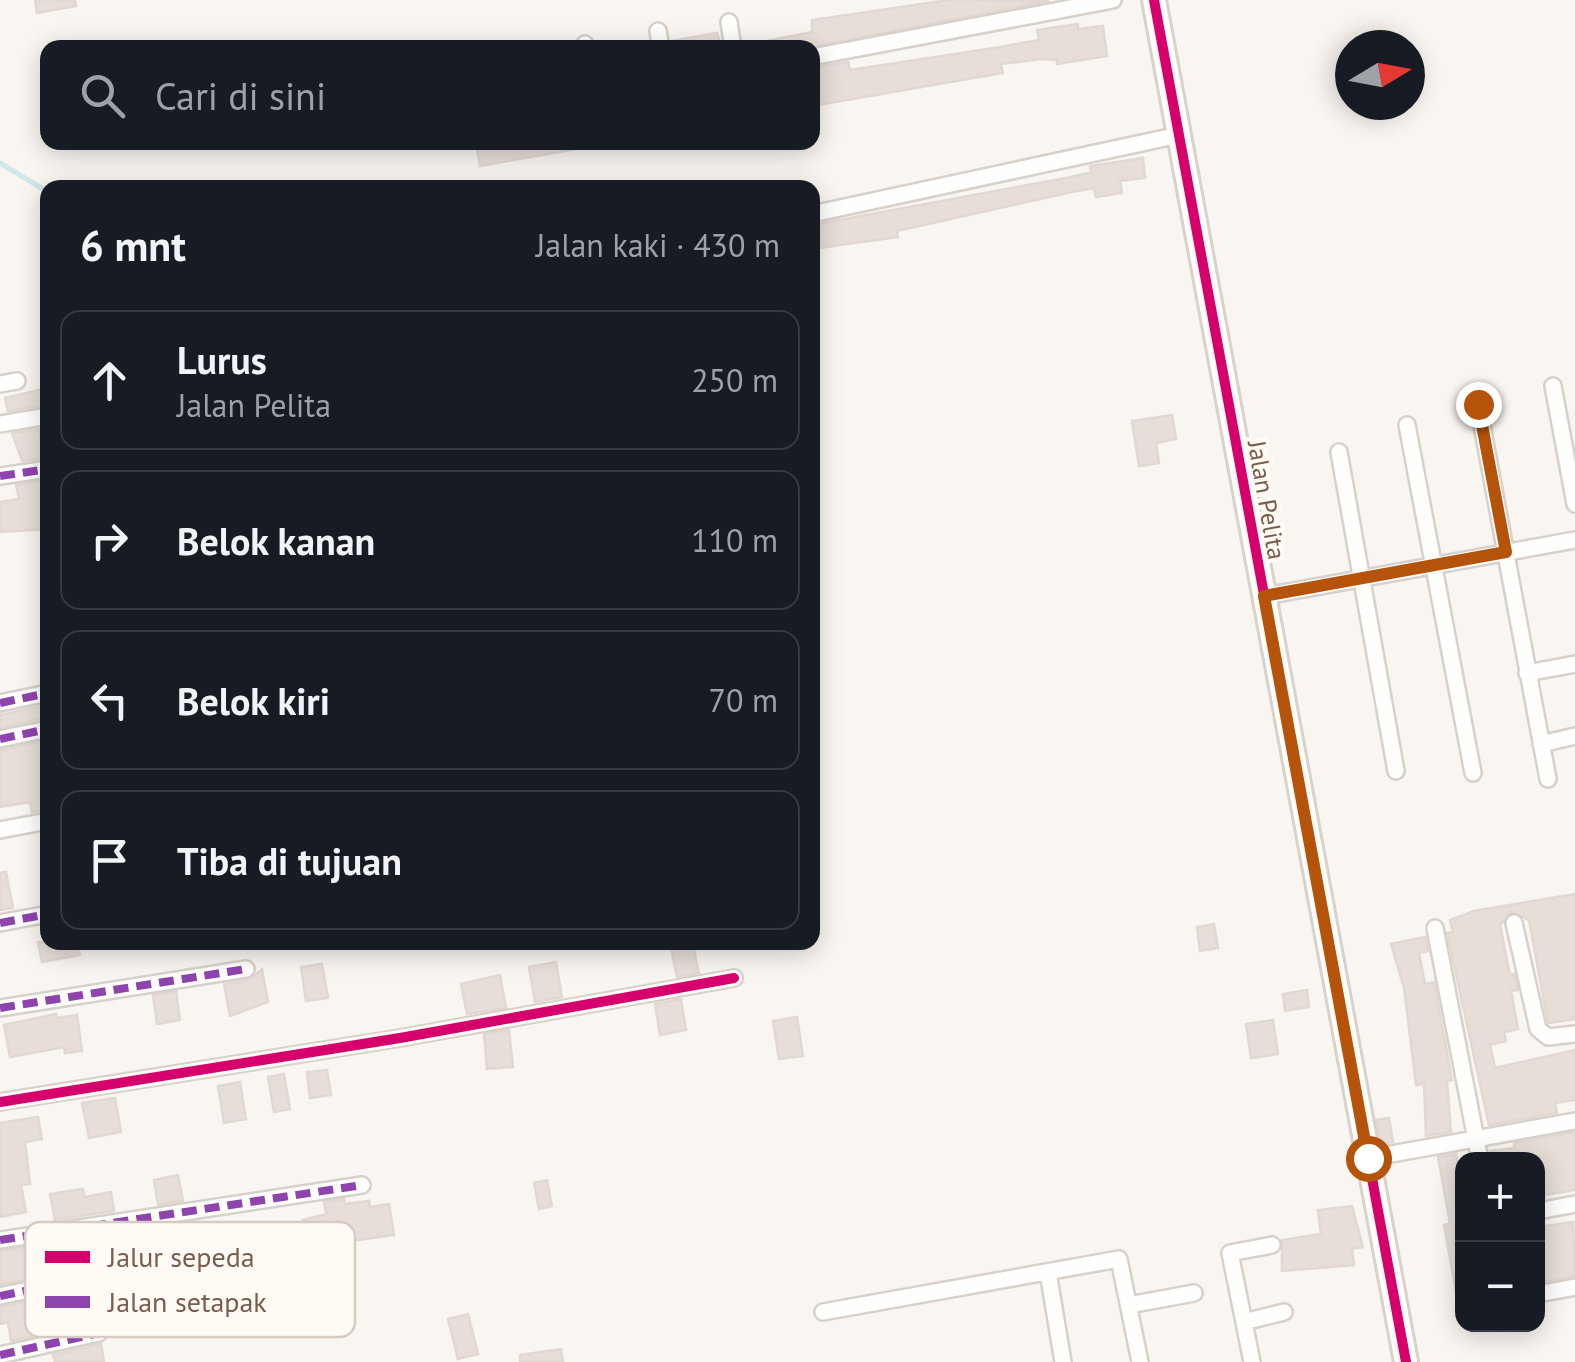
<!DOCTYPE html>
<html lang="id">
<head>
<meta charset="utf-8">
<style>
	:root { --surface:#171b24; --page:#20242c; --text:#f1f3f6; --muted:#9ea1a6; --line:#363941 }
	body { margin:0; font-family:"PT Sans",sans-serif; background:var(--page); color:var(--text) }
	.controls { position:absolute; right:30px; bottom:30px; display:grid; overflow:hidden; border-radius:20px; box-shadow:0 5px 25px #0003 }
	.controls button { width:90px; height:90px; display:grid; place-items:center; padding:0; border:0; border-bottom:2px solid var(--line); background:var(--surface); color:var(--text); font:50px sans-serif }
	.compass { position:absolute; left:1335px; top:30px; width:90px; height:90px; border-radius:50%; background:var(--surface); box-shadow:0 5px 25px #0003; rotate:80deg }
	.stop { position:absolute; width:30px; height:30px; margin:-22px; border:8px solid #b45309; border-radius:50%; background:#fff }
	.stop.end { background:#b45309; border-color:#fff; box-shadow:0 2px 10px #0008 }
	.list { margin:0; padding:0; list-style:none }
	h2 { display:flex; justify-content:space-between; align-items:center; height:130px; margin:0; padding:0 40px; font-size:42px }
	h2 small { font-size:32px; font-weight:400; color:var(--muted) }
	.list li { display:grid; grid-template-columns:65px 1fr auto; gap:30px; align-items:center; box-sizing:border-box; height:140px; margin:0 20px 20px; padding:0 20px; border:2px solid var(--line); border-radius:20px }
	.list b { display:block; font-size:38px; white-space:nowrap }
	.list p { margin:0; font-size:32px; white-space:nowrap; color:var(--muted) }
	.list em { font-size:32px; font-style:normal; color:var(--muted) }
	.icon { flex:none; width:55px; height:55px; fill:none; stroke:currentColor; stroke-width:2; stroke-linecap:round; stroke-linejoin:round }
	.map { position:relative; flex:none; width:1575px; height:1362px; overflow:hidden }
	.search { position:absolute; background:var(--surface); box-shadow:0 5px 25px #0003; left:40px; top:40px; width:780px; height:110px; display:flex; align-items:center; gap:25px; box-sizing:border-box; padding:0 35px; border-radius:20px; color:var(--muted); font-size:38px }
	.panel { position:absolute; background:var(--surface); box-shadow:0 5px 25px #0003; left:40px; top:180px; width:780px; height:770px; border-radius:20px }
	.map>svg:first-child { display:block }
</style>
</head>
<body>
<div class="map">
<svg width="1575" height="1362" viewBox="0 0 1575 1362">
	<rect width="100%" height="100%" fill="#f9f5f0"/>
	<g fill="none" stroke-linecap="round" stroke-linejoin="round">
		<!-- stream -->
		<path stroke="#d0e8ea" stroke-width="5" d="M0,163L48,192"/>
	</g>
	<!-- building -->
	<path fill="#e6ded7" stroke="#e2d8d2" stroke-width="2.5" d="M35,0H75L76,6L37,13Z
		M949,0L1049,1L806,48H768L767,41L812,32V20Z
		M1078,24V29L1103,26L1107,56L1057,64V60L1041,59L1001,64L1003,73L812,106V68L848,62L850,70L1000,47L1039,40L1037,30Z
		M717,33L722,48H672L671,41Z
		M476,142H576V149L480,166Z
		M1143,158L1145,178L1120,181L1122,193L1096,197L1094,188L1072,192L897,231L898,237L812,249V225L1071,177L1091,172L1090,166Z
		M48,388V405L8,411L5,398Z
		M1172,415L1176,439L1156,443L1159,463L1139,466L1132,421Z
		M39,429L42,444L48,443V458L22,461L12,433Z
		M48,480V529L0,532V502L19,499L16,485Z
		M42,706L44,718L0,728V715Z
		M44,741L48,810L32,812L30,802L0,807V750Z
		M6,872L13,908L0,910V873Z
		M1575,894V1019L1548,1023L1529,920L1511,912L1500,925L1510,975L1514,974L1518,990L1511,991L1518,1029L1504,1032L1506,1041L1490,1045L1495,1068L1575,1050V1100L1555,1103L1557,1113L1489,1125L1447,933L1453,932L1450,920L1474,911Z
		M1214,924L1218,948L1200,951L1197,927Z
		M1425,937L1428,951L1419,953L1425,984L1434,982L1452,1080L1447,1081L1451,1132L1426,1136L1424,1084L1416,1085L1404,988L1391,944Z
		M38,942H77L80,955L42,962Z
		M692,942L699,973L677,977L670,944Z
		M556,962L562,997L535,1002L529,967Z
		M322,964L328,998L306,1001L301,967Z
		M262,969L268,1002L230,1016L224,984L249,980Z
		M500,975L506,1008L467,1014L461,984Z
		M1307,990L1309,1007L1285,1011L1283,994Z
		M176,991L180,1020L157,1024L153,995Z
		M681,999L686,1030L660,1035L655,1004Z
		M56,1014L57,1018L77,1015L82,1051L65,1053L64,1047L10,1057L4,1025Z
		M797,1017L803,1056L779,1059L773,1021Z
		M1273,1020L1278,1054L1251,1058L1246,1024Z
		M509,1030L513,1067L487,1069L484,1034Z
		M327,1070L331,1095L310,1098L307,1072Z
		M284,1074L290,1109L274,1112L268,1077Z
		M240,1082L246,1119L224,1123L218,1086Z
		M115,1098L121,1132L89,1138L82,1103Z
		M38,1117L42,1139L25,1142L30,1184L21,1185L26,1212L0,1217V1123Z
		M1389,1118L1393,1142L1381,1144L1376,1120Z
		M1575,1132V1190L1538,1196V1160H1491L1490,1151L1514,1148V1143Z
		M1456,1154L1462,1189V1297H1457L1444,1225L1450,1223L1438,1157Z
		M178,1175L183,1201L158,1205L154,1180Z
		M547,1180L552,1206L539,1209L534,1183Z
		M83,1189L85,1197L111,1192L114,1211L55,1220L50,1194Z
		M344,1199L345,1204L369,1201L370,1207L389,1204L394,1235L309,1247L303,1220L326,1214L324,1202Z
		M1352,1206L1363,1247L1352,1249L1354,1265L1282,1271V1240L1321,1234L1318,1210Z
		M192,1222L194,1235L214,1233L217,1258L182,1262L179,1236L150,1241L153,1263L106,1269L95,1265L0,1285V1251Z
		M1573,1222L1575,1276L1538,1283V1227Z
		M45,1298L48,1316L97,1308L100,1322L11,1341L8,1322L0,1324V1307Z
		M468,1314L478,1354L458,1359L448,1319Z
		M101,1344L104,1362H55L53,1355Z
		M561,1349L563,1362H520V1355Z"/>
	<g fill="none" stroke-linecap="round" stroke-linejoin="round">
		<defs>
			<path id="street" d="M729,22L733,48
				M658,31L661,48
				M585,44L586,48
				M812,57L1113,0
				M812,214L1179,135
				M0,384L17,381
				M1553,386L1575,504
				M1478,404L1548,779
				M0,424L48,416
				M1407,425L1473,773
				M1339,452L1396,771
				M0,476L48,469
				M1265,596L1575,540
				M1527,673L1575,664
				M0,703L48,693
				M0,739L48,729
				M1541,744L1575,736
				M0,830L48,821
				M0,923L48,914
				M1514,923L1538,1029L1548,1037L1575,1034
				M1435,928L1480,1160
				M0,1008L246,969
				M0,1102L400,1038L734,978
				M1369,1158L1575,1121
				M1538,1211L1575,1204
				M0,1240L362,1185
				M1048,1272L1063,1362
				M1538,1294L1575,1287
				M0,1296L97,1276
				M1129,1305L1194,1293
				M823,1312L1119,1259L1140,1362
				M1244,1322L1284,1312
				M0,1355L99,1333
				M1252,1362L1230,1253L1272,1245"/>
			<path id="secondary" d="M1154,0L1406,1362"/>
		</defs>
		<!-- street casing -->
		<use href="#street" stroke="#d7d1cb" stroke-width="20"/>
		<!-- secondary casing -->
		<use href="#secondary" stroke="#d9d2cb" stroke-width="28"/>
		<!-- street -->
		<use href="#street" stroke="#fefefd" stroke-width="15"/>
		<!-- secondary -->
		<use href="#secondary" stroke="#fefefd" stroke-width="22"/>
		<!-- quiet -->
		<path stroke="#8e44ad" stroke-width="8" stroke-dasharray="15 8" stroke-linecap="butt" d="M0,476L48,469
			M0,703L48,693
			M0,739L48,729
			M0,923L48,914
			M0,1008L246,969
			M0,1240L362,1185
			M0,1296L97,1276
			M0,1355L99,1333"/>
		<defs>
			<path id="cycleway" d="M1154,0L1406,1362
				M0,1102L400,1038L734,978"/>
		</defs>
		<!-- cycleway casing -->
		<use href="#cycleway" stroke="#fffaf3" stroke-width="16"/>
		<!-- cycleway -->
		<use href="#cycleway" stroke="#d6006c" stroke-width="10"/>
	</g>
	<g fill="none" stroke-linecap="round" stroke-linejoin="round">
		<!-- route -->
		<path stroke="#b45309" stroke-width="12" d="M1368,1158L1264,596L1506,552L1478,404"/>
	</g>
	<g text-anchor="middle" stroke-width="9" stroke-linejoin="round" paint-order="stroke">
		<!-- street labels -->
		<g font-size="25" fill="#7a5c4d" stroke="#fffaf3">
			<text transform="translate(1267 500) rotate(80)" y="9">Jalan Pelita</text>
		</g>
	</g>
	<!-- legend -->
	<rect x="25" y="1222" width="330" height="115" rx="15" fill="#fffaf3" stroke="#d7cbc1" stroke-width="2.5"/>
	<rect x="45" y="1251" width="45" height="12" fill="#d6006c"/>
	<rect x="45" y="1296" width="45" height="12" fill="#8e44ad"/>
	<g font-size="28" fill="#7a5c4d">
		<text x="108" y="1267">Jalur sepeda</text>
		<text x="108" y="1312">Jalan setapak</text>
	</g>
</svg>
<div class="controls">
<button>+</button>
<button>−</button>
</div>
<svg class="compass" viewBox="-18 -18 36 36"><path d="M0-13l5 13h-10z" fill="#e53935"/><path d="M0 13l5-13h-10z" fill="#9ea1a6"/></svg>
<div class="stop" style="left:1368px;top:1158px"></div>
<div class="stop end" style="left:1478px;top:404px"></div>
<div class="search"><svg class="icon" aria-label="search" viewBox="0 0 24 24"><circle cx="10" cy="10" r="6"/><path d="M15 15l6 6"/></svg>Cari di sini</div>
<section class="panel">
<h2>6 mnt<small>Jalan kaki · 430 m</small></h2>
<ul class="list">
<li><svg class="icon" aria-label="ahead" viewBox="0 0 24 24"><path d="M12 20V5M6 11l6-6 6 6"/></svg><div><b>Lurus</b><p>Jalan Pelita</p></div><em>250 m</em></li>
<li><svg class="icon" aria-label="right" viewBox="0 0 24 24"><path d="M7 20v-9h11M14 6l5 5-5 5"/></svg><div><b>Belok kanan</b></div><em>110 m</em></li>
<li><svg class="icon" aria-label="left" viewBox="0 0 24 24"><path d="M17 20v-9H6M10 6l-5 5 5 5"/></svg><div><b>Belok kiri</b></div><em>70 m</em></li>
<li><svg class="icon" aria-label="arrive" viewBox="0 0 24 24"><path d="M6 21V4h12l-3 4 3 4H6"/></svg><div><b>Tiba di tujuan</b></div></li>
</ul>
</section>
</div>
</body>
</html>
